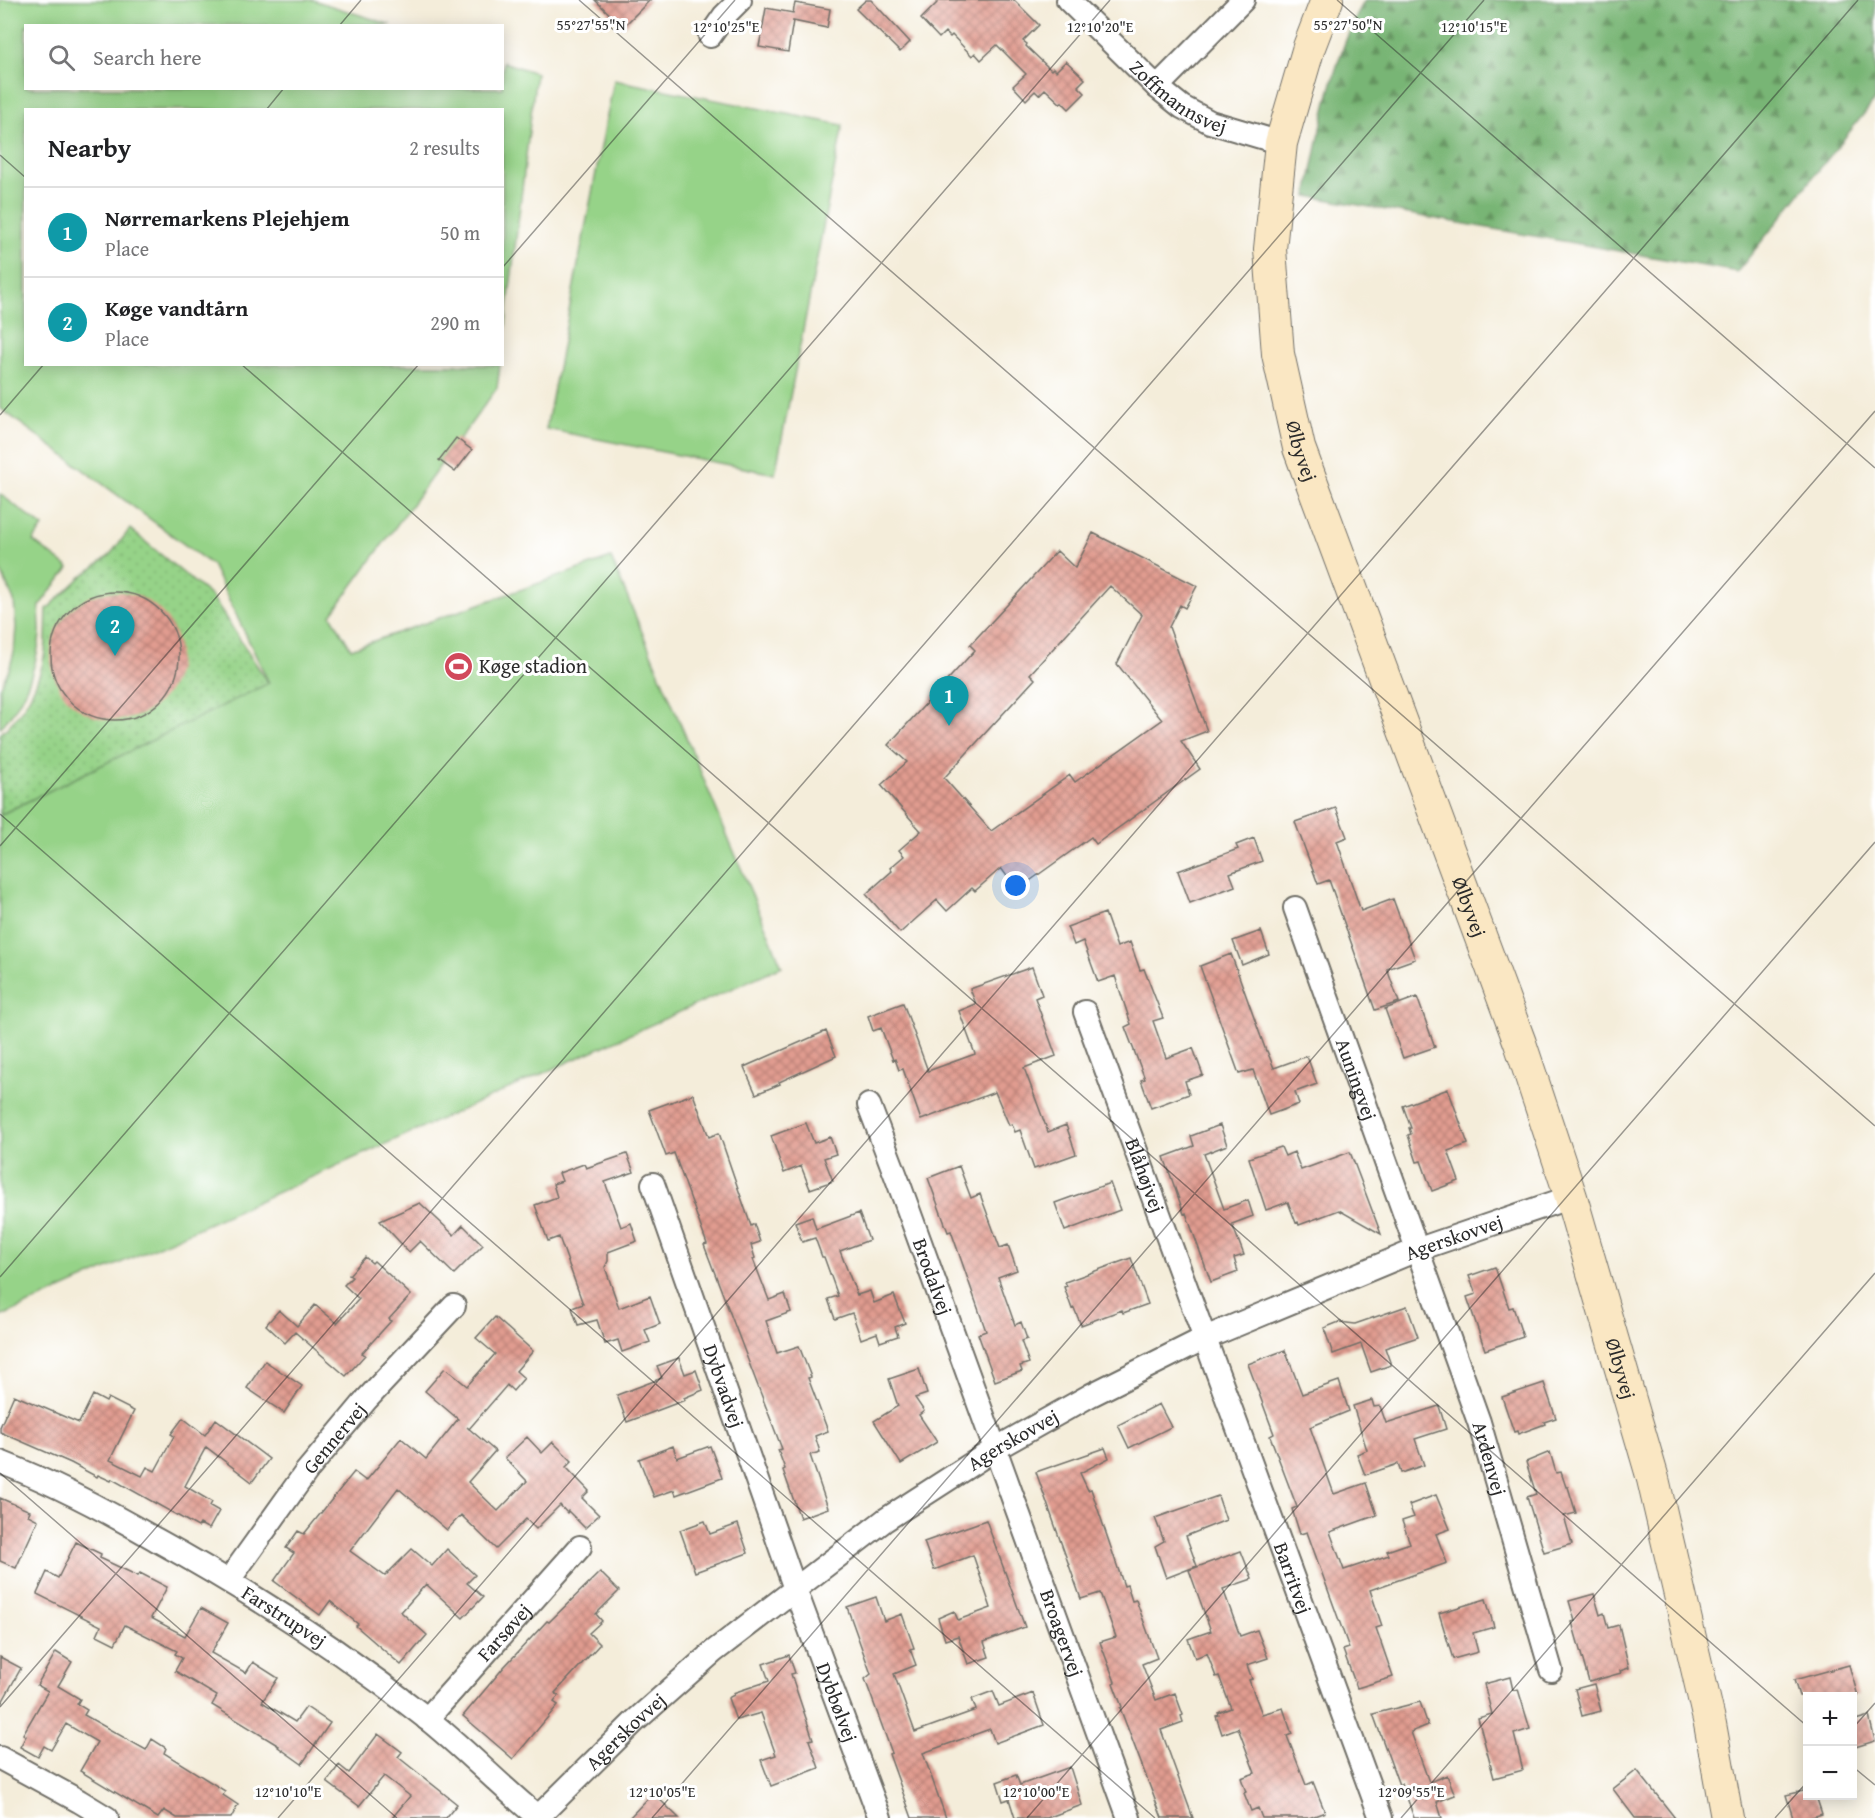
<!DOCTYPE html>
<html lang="en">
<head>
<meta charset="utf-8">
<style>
	:root { --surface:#fff; --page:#f2f2f2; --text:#202124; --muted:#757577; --line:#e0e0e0; --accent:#d1495b }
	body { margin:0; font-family:"Gentium Book Plus",serif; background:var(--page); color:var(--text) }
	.controls { position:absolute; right:18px; bottom:18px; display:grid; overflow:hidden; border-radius:0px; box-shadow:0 3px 15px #0003 }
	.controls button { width:54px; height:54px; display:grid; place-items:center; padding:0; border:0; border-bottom:2px solid var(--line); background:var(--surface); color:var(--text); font:30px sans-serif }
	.you { position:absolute; left:1016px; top:886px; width:21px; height:21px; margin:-15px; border:4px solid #fff; border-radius:50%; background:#1a73e8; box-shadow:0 0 0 9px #1a73e833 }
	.badge { display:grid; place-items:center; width:39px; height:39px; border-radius:50%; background:var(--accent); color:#fff; font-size:20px; font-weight:700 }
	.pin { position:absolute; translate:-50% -50px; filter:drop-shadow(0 2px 3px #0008) }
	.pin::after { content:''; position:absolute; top:32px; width:21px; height:18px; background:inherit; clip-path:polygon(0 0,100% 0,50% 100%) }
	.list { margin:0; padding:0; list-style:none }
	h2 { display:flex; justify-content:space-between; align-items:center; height:78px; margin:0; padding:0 24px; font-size:26px }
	h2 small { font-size:20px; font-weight:400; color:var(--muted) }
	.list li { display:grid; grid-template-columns:39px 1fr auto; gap:18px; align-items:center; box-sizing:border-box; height:90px; padding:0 24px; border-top:2px solid var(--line) }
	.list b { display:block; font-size:22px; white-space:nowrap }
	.list p { margin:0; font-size:20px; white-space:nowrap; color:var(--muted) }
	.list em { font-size:20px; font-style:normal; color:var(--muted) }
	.icon { flex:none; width:33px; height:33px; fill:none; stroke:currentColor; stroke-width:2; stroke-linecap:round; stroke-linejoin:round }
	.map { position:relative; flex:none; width:1875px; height:1818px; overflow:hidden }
	.search { position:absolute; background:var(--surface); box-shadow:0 3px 15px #0003; left:24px; top:24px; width:480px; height:66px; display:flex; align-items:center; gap:15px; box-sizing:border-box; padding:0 21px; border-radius:0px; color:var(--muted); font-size:22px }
	.panel { position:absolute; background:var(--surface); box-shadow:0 3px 15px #0003; left:24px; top:108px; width:480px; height:258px; border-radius:0px }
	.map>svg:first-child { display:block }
</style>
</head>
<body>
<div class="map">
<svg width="1875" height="1818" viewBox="0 0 1875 1818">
	<defs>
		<pattern id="green-dots" width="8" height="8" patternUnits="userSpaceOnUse" patternTransform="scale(1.5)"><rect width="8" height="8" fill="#96d388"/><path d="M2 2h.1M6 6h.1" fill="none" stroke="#81b576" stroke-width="1.8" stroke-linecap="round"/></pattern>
		<pattern id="forest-firs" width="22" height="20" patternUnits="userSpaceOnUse" patternTransform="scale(1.5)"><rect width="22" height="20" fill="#78b574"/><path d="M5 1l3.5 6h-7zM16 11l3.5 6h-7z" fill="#63935f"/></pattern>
		<pattern id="building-cross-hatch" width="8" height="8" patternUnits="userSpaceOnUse" patternTransform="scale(1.5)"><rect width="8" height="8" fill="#e19c90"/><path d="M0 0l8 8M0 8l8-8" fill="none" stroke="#b77f76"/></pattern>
	</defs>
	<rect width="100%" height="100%" fill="#fff"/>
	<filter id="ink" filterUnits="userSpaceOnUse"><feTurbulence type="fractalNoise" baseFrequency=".0167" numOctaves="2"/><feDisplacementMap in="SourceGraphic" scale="12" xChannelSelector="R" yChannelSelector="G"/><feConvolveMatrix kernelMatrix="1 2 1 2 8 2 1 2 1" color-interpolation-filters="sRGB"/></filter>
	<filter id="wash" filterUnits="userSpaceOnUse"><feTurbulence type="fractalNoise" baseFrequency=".008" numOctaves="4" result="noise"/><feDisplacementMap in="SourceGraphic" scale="24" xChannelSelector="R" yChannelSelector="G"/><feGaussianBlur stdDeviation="1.35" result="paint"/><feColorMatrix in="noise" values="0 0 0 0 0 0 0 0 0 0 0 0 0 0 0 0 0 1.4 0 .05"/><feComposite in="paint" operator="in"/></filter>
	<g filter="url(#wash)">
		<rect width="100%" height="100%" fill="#f4edda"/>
		<!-- green -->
		<path fill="url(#green-dots)" stroke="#607f5a" stroke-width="1.5" d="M130,529L212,597L269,684L0,815V734C23,715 40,683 45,652C47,639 46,623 47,609L81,577L109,556Z"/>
		<!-- forest -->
		<path fill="url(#forest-firs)" stroke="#527050" stroke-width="1.5" d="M1365,0H1875V100L1737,272L1307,196C1320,132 1332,57 1365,0Z"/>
		<!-- pitch -->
		<path fill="#96d388" stroke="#607f5a" stroke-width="1.5" d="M0,0H313L391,25L26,26V88H502L503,62L536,73L503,347L502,110H26V364L500,365L497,388L331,615L351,649L611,558L782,966L0,1317V815L269,683L212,565L0,408Z
			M614,80L843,125L775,474L546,429Z
			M0,494L43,527L33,541L69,568C63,576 43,599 40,606C38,614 41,626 40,635C36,670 25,702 0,728V688L10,667L14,652L16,627L14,601L0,569Z"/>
		<g id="blocks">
			<!-- building -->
			<path fill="url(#building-cross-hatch)" fill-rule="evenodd" d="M595,0H650L623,27Z
				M866,0H871L910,42L900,52L856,9Z
				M940,0H1014L1039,25L1023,41L1027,44L1026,46L1051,70L1053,68L1056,71L1066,61L1085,79L1078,86L1085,93L1069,109L1062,102L1060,103L1045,89L1039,95L1035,91L1026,100L1013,86L1026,74L997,45L981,60L975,53L972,56L952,35L950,37L945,32L939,38L921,19Z
				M795,3L830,9L827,28L793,21L788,52L759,47L766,8L793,13Z
				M456,438L472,450L455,472L439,460Z
				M1093,533L1197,586L1185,608L1180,605L1169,627L1207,731L1181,741L1200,769L1096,844L1091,837L1017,890L1001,868L975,891L972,888L947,911L937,900L900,933L866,894L892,871L890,868L904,856L899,850L921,831L881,785L907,762L888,745L975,650L970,645L1057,551L1075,568ZM1110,586L1142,615L1117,664L1162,720L1075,782L1070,775L991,831L944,778L1035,679L1030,674Z
				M51 656a64 64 0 1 1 128 0a64 64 0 1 1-128 0Z
				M1336,808L1347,837L1337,841L1361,911L1393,899L1415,959L1387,969L1399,1002L1375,1010L1329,880L1318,884L1295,822Z
				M1254,838L1262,861L1230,873L1235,886L1190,903L1178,871L1238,849L1236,845Z
				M1105,913L1117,947L1130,942L1140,970L1144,969L1163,1018L1153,1021L1166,1058L1193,1048L1203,1075L1185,1081L1189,1094L1151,1108L1141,1080L1145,1079L1125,1027L1131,1024L1115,976L1098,982L1083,941L1074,945L1067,927Z
				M1261,931L1269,954L1242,965L1233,941Z
				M1231,954L1266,1051H1267L1274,1068L1307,1056L1317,1084L1295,1092L1299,1104L1269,1115L1253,1070L1239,1074L1200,966Z
				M1032,967L1042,995L1035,998L1056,1056L1024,1068L1048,1132L1066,1125L1076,1154L1034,1169L1020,1130L1015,1132L1012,1124L1009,1125L995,1092L921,1120L903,1069L899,1070L895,1059L893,1060L881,1028L873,1031L868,1016L903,1003L928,1071L975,1054L959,1011L976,1004L970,989Z
				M1417,997L1435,1047L1403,1058L1385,1009Z
				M826,1031L836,1056L779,1082L780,1084L756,1094L744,1067Z
				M1448,1089L1468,1144L1448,1151L1459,1181L1432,1191L1421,1161L1417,1162L1408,1135L1411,1134L1409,1128H1411L1403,1106Z
				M693,1094L709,1137L719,1133L751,1226L754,1224L760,1242L751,1245L755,1258L753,1259L769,1300L785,1294L791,1312L766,1321L777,1353L799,1346L811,1377L808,1378L828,1431L815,1436L820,1452L810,1455L828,1508L800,1518L783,1470L785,1469L778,1450L782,1449L704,1245L707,1244L674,1153L666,1156L649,1110Z
				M806,1123L814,1143L830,1137L836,1154L824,1158L833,1181L810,1189L801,1166L784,1173L771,1136Z
				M1220,1125L1227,1145L1204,1154L1224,1209L1248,1200L1253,1216L1232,1224L1244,1255L1234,1258L1238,1272L1211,1282L1186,1213L1184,1214L1164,1157L1194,1146L1191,1136Z
				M1281,1147L1285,1156L1294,1152L1301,1170L1350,1152L1381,1234L1339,1210L1299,1225L1298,1222L1296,1223L1288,1202L1266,1210L1249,1158Z
				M627,1154L634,1172L605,1182L621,1227L631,1223L637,1241L608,1252V1261L605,1267L619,1308L650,1296L660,1324L645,1330L650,1342L622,1352L618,1340L605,1344L597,1320L578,1325L572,1308L583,1304L559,1237L548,1241L535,1205L557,1197L553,1184L562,1181L559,1173L584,1164L586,1168Z
				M959,1166L971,1198L980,1194L1000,1248L1008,1245L1017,1270L998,1277L1015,1325L1021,1322L1027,1339L1021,1341L1029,1363L1020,1366L1022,1371L995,1381L978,1334L986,1331L951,1231L948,1232L928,1178Z
				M1110,1183L1120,1210L1065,1231L1055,1203Z
				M420,1203L454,1235L463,1225L483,1245L454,1274L420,1241L409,1252L380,1221Z
				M859,1213L869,1240L840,1251L857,1295L870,1291L874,1303L894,1295L905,1323L895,1327L898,1336L880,1342L877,1333L861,1339L852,1313L835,1319L828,1299L838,1296L824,1257H822L815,1238L802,1242L795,1222L812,1216L816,1229Z
				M365,1257L372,1263L374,1261L411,1295L389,1319L391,1321L362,1353L365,1355L346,1376L295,1332L285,1343L266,1325L279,1310L297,1326L315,1305L337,1323L359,1299L344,1285L352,1277L349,1275Z
				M1131,1258L1148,1304L1123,1313L1122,1310L1081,1325L1074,1308L1072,1309L1064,1287L1067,1286L1065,1282Z
				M1495,1267L1509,1308L1513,1307L1523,1337L1485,1350L1467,1297L1476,1294L1469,1276Z
				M1407,1306L1418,1337L1385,1348L1391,1365L1371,1372L1361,1344L1333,1354L1324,1328L1339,1322L1355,1324Z
				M495,1317L533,1351L516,1371L524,1378L513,1391L507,1385L469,1429L467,1427L495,1451L468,1482L498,1511L527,1481L505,1458L527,1437L542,1453L553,1442L572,1461L566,1467L589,1491L582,1498L599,1515L585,1528L568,1511L567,1513L560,1505L536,1529L526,1519L496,1549L461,1515L447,1530L398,1488L350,1551L385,1576L412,1549L432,1566L447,1549L475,1575L467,1583L483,1597L463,1618L426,1584L401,1612L427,1635L401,1665L356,1626L358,1624L330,1601L320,1615L274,1581L294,1553L286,1548L298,1531L304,1534L354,1472L366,1481L401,1438L426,1459L458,1419L425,1391L445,1368L467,1386L495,1354L476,1338Z
				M1285,1350L1302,1394L1339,1381L1349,1411L1310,1427L1334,1494L1366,1483L1377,1515L1330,1532L1344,1570L1389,1555L1387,1551L1410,1543L1402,1521L1414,1517L1409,1505L1436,1495L1450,1529L1436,1534L1447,1563L1370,1590L1382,1626L1376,1628L1393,1677L1357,1688L1343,1650L1349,1648L1307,1532L1300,1534L1292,1509L1297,1507L1270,1436L1274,1434L1248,1364Z
				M679,1358L685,1374L696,1370L703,1390L684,1398L685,1400L627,1422L617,1395L662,1378L657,1366Z
				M265,1361L302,1386L284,1413L247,1388Z
				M919,1369L927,1394L915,1398L924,1411L919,1415L937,1442L901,1464L874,1421L898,1406L889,1379Z
				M1544,1383L1556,1418L1544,1422L1545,1424L1518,1434L1517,1431L1514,1432L1502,1397Z
				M14,1395L79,1423L93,1395L106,1402L108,1398L134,1411L110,1460L142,1476L147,1467L155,1471L174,1436L171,1434L183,1418L205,1435L216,1419L269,1459L252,1482L206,1447L185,1486L212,1502L210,1506L219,1511L209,1529L200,1524L198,1527L112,1479L111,1481L98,1475L97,1477L71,1463L0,1432V1427Z
				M1372,1400L1374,1407L1380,1406L1386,1423L1439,1406L1446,1429L1415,1439L1424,1465L1401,1473L1398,1464L1365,1475L1357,1454L1367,1450L1353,1406Z
				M1159,1404L1171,1427L1129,1448L1118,1425Z
				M673,1446L677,1458L710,1446L722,1478L676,1495L674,1490L654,1497L639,1459Z
				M1105,1448L1109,1458L1080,1473L1088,1490L1091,1489L1124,1586L1127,1585L1132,1601L1136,1600L1157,1658L1142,1664L1156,1700L1175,1693L1183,1715L1181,1716L1183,1722L1161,1730L1193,1818H1162L1120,1708L1122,1707L1113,1683L1115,1682L1100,1642L1116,1637L1100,1593L1081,1599L1036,1472Z
				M1550,1452L1556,1473L1561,1472L1566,1487H1568L1576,1513L1564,1516L1572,1544L1544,1552L1527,1497L1536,1494L1526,1462Z
				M1218,1496L1226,1520L1186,1536L1197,1566L1166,1578L1155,1546L1164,1541L1155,1518Z
				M0,1498L30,1511L28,1515L38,1520L16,1568L0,1561Z
				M986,1520L1025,1627L984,1642L989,1657L968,1664L958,1636L945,1640L938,1618L954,1611L958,1620L991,1608L973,1555L934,1570L924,1542Z
				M705,1521L710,1534L738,1524L748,1553L695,1572L680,1530Z
				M76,1542L101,1554L100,1558L138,1576L140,1573L167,1587L151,1618L185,1636L201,1608L228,1623L211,1653L246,1673L253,1662L278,1678L262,1702L295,1722L306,1707L330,1723L302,1764L278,1747L279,1746L212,1705L217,1696L175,1671L182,1658L175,1654L177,1651L125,1625L115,1644L97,1635L101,1626L37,1594L47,1572L58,1578Z
				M1241,1551L1252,1579L1223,1589L1240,1636L1257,1630L1268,1658L1247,1665L1252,1679L1249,1680L1262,1714L1283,1708L1292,1734L1287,1736L1306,1785L1313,1782L1325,1812L1309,1818H1262L1258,1808L1251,1811L1244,1793L1246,1792L1241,1778L1255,1773L1238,1728L1222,1734L1216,1716L1219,1715L1218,1713L1231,1708L1219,1676L1216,1677L1207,1653L1195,1658L1188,1639L1211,1631L1189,1570Z
				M600,1572L619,1591L596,1614L602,1621L589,1633L600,1644L555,1693L559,1696L554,1702L558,1705L513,1759L463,1716L504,1667L547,1621L549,1622Z
				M1594,1594L1600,1615L1604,1613L1608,1628L1619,1625L1629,1668L1620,1671L1621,1673L1589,1682L1572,1622L1575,1621L1569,1601Z
				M876,1597L884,1621L902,1614L914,1648L910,1649L916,1665L894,1674L915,1732L976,1710L972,1699L993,1691L999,1706L1033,1693L1044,1725L995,1743L990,1729L923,1753L946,1818H912L889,1754L892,1753L865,1679L871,1674L847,1607Z
				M1486,1599L1494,1627L1473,1633L1478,1652L1453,1659L1439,1613Z
				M56,1652L72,1662L58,1686L80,1699L77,1704L87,1710L84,1715L146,1750L152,1739L166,1748L164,1753L225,1791L223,1795L238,1805L231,1818H177L164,1810L158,1818L80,1771L97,1742L66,1724L51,1750L44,1746L38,1757L20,1747L26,1736L23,1734L48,1691L37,1685Z
				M789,1655L795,1673L791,1674L813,1739L809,1740L819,1768L771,1786L761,1760L776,1755L761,1713L736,1720L728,1698L734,1695L733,1693L769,1681L763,1664Z
				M0,1657L21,1668L0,1706Z
				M1849,1665L1858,1696H1799L1794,1680Z
				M1510,1677L1513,1690L1518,1689L1530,1729L1514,1734L1523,1770L1494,1778L1478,1718L1492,1714L1484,1684Z
				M1594,1684L1601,1711L1582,1716L1575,1689Z
				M1420,1702L1428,1725L1411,1732L1429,1782L1447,1775L1455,1795L1437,1802L1442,1818H1414L1402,1783L1399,1785L1373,1714Z
				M1869,1716L1875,1741L1852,1748V1721Z
				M378,1734L402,1752L398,1757L457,1804L446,1818H392L410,1796L384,1776L359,1806L327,1782L339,1765L349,1773Z
				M1070,1767L1082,1805L1047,1818H1015L1009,1799L1003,1801L997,1782L1016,1775L1020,1785Z
				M1637,1770L1675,1818H1635L1613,1789Z
				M1808,1790V1796H1816L1822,1814L1809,1818H1793L1786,1795Z
				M653,1793L679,1818H629Z"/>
		</g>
	</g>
	<g filter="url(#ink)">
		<use href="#blocks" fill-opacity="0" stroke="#716f68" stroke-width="1.5"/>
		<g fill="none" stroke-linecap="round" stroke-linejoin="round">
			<defs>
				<g id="street">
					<path id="s1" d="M1068,0L1157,87L1182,107L1210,122L1281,143"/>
					<path d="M710,36L724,16L740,0"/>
					<path d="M1157,87L1243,0"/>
					<path id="s2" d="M1295,908L1479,1422L1551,1670"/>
					<path id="s3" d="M1085,1012L1381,1818"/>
					<path id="s4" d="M869,1105L899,1184L1129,1818"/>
					<path id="s5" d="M653,1184L795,1589L880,1818"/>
					<path id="s6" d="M0,1462C54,1483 105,1510 155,1539C250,1591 340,1650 425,1717C464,1748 499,1785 538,1817"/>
					<path id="s7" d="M229,1580L306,1472L367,1399L454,1306"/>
					<path id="s8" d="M427,1719L580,1547"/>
					<path d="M0,1758L79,1801L107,1818"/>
					<path id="s9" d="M537,1818L635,1721L713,1652L885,1520L995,1449L1091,1395L1205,1338L1419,1249L1571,1197"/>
				</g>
				<g id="secondary">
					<path id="s10" d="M1327,0L1309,47L1281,143L1270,249L1278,354L1299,448L1520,1043L1571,1197L1653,1479L1710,1724L1727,1818"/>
				</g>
			</defs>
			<!-- street casing -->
			<use href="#street" stroke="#716f68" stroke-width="26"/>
			<!-- secondary casing -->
			<use href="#secondary" stroke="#716f68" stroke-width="34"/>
			<!-- street -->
			<use href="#street" stroke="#fff" stroke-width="22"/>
			<!-- secondary -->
			<use href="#secondary" stroke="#fae7c3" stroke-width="32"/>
		</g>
	</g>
	<!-- ticks -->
	<path fill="none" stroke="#2b2b2b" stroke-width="1.5" stroke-opacity="0.45" d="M579,0L1875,1126M1337,0L1875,468M339,26L361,0M266,110L284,88M0,155L26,178M502,268L735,0M241,364L1808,1727M0,415L44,364M0,814L1155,1818M0,846L419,364M0,1277L1110,0M0,1473L397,1818M0,1707L1484,0M1852,1729L1875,1703M1852,1766L1875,1785M278,1818L1858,0M652,1818L1875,411M1027,1818L1875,842M1401,1818L1875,1273M1775,1818L1808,1781"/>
	<!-- icons -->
	<defs>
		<symbol id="stadium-disc" viewBox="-11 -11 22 22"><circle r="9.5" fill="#d1495b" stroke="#fff"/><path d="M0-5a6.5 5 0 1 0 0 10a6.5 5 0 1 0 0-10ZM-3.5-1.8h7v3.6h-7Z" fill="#fff"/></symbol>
	</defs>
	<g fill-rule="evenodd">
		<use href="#stadium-disc" x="442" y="650" width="33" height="33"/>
	</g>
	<g text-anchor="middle" stroke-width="6" stroke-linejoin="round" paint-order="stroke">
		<!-- street labels -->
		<g font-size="20" fill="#2b2b2b" stroke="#fff">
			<text dy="7" stroke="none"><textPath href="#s1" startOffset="148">Zoffmannsvej</textPath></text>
			<text dy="7" stroke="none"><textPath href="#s10" startOffset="462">Ølbyvej</textPath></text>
			<text dy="7" stroke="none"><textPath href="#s10" startOffset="948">Ølbyvej</textPath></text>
			<text dy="7" stroke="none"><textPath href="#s2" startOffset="182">Auningvej</textPath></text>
			<text dy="7" stroke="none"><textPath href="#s3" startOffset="174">Blåhøjvej</textPath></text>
			<text dy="7" stroke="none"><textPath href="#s9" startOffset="1096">Agerskovvej</textPath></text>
			<text dy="7" stroke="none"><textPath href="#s4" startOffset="183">Brodalvej</textPath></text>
			<text dy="7" stroke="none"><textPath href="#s10" startOffset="1434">Ølbyvej</textPath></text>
			<text dy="7" stroke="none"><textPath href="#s5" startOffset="214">Dybvadvej</textPath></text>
			<text dy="7" stroke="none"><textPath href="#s7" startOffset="177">Gennervej</textPath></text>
			<text dy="7" stroke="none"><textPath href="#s9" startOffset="610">Agerskovvej</textPath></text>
			<text dy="7" stroke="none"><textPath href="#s2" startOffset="584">Ardenvej</textPath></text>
			<text dy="7" stroke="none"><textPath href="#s3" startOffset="603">Barritvej</textPath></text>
			<text dy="7" stroke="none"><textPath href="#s6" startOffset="324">Farstrupvej</textPath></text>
			<text dy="7" stroke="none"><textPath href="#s8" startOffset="116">Farsøvej</textPath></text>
			<text dy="7" stroke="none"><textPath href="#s4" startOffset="562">Broagervej</textPath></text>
			<text dy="7" stroke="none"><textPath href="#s5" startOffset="550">Dybbølvej</textPath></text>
			<text dy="7" stroke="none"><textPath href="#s9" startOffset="124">Agerskovvej</textPath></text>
		</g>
		<!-- poi labels -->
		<g font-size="20" fill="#2b2b2b" stroke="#fff" text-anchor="start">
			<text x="479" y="673">Køge stadion</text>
		</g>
	</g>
	<g font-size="15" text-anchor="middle" fill="#2b2b2b" stroke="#fff" stroke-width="6" stroke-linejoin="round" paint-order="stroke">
		<text x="591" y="30">55°27'55"N</text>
		<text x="1348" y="30">55°27'50"N</text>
		<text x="1100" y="32">12°10'20"E</text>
		<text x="726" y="32">12°10'25"E</text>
		<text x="1474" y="32">12°10'15"E</text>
		<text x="288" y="1797">12°10'10"E</text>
		<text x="662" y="1797">12°10'05"E</text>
		<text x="1036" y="1797">12°10'00"E</text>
		<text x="1411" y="1797">12°09'55"E</text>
	</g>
</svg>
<div class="controls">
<button>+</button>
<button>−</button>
</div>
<div class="you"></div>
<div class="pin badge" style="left:949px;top:726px;background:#0f9aa8">1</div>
<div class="pin badge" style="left:115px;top:656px;background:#0f9aa8">2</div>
<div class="search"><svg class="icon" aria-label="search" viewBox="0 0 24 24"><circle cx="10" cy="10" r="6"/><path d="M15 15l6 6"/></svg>Search here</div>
<section class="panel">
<h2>Nearby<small>2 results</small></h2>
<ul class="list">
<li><span class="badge" style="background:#0f9aa8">1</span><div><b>Nørremarkens Plejehjem</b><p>Place</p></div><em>50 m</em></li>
<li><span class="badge" style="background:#0f9aa8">2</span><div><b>Køge vandtårn</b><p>Place</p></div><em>290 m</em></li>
</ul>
</section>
</div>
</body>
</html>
